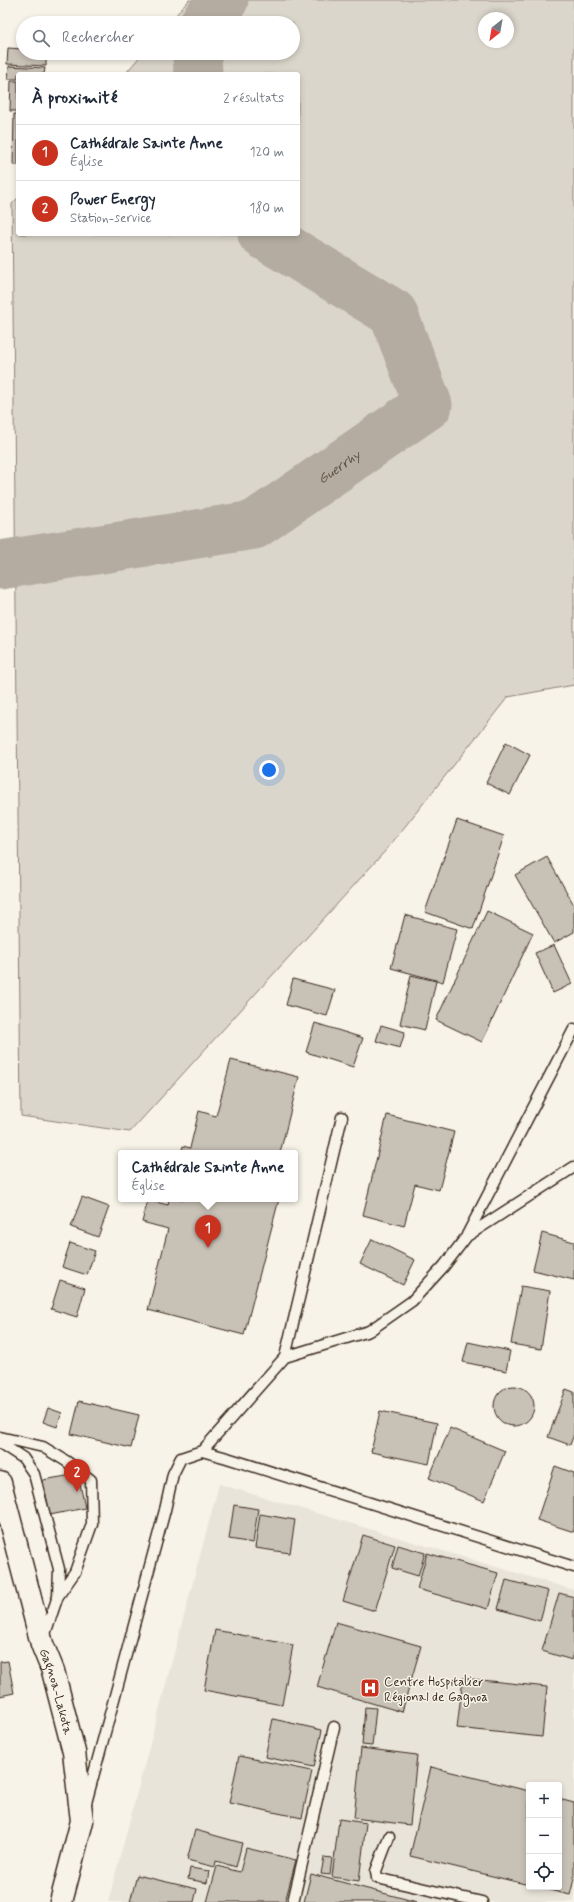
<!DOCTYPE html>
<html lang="fr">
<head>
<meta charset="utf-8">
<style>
	:root { --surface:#fff; --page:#f2f2f3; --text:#1f2937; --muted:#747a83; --line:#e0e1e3; --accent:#c8321e }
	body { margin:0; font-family:Mynerve,sans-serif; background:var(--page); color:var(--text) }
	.controls { position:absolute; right:12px; bottom:12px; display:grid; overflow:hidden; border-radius:4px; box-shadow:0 2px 6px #0003 }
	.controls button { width:36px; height:36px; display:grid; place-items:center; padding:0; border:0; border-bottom:1px solid var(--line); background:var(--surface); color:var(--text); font:20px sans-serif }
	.compass { position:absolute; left:478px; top:12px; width:36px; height:36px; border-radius:50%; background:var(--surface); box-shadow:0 2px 6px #0003; rotate:211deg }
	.you { position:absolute; left:269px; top:770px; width:14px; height:14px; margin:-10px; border:3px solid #fff; border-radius:50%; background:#1a73e8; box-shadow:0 0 0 6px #1a73e833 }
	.badge { display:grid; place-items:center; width:26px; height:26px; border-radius:50%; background:var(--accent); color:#fff; font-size:13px; font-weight:700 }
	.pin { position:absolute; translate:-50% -33px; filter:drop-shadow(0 1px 2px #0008) }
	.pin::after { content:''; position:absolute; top:21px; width:14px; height:12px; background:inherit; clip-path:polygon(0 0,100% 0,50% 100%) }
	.popup { position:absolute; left:118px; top:1150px; width:180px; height:52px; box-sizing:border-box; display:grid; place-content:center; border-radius:4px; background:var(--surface); filter:drop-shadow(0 1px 3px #0005); font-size:13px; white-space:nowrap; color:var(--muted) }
	.popup b { font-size:15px; color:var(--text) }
	.popup::after { content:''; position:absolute; left:50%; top:100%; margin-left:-8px; border:8px solid transparent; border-top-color:var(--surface) }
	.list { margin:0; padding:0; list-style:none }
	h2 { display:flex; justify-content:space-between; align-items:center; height:52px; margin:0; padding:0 16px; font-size:17px }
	h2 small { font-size:13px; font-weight:400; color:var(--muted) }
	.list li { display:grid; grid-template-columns:26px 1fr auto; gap:12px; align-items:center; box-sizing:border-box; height:56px; padding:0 16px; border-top:1px solid var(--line) }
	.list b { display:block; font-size:15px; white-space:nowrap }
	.list p { margin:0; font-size:13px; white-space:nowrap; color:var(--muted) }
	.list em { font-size:13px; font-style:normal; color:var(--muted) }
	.icon { flex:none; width:22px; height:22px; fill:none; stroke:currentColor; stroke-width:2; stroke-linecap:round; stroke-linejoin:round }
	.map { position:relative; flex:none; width:574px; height:1902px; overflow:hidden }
	.search { position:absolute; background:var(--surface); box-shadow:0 2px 6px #0003; left:16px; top:16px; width:284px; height:44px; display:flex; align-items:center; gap:10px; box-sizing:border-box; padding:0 14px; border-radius:22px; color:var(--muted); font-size:15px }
	.panel { position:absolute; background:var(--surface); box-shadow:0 2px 6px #0003; left:16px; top:72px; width:284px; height:164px; border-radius:4px }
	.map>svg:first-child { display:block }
</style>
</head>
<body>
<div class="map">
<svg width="574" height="1902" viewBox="0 0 574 1902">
	<rect width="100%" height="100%" fill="#f7f3e8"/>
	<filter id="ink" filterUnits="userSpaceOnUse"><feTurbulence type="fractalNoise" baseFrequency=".025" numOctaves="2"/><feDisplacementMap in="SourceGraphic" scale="8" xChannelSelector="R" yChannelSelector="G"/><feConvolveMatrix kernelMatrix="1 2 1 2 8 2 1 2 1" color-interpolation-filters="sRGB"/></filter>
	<g filter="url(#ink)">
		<!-- built -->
		<path fill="#e9e4d9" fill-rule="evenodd" d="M219,1484L574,1590V1902H108ZM529,1785H559V1887H529Z"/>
		<!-- green -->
		<path fill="#dbd6cb" stroke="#8b8074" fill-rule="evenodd" d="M189,0H574V685L508,697L387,849L130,1132L21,1116L12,204L18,198V234H298V74H125L143,53H293V23H169ZM484,18H508V42H484Z"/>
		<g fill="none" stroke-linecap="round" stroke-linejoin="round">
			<!-- river -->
			<g stroke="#b4aca0" stroke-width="49">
				<path d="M204,23L224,0"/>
				<path d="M197,53L198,74"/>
				<path id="s1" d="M0,565L254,525L428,405L393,313L262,234"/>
			</g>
		</g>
		<!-- building -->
		<path fill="#c8c1b6" stroke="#3b2a1e" d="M22,25H23V44H21Z
			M8,48L23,49V53H46V66L7,64Z
			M9,66L45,68L44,74H18V79H8Z
			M11,81H18V111H10Z
			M14,114H18V165H13Z
			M506,742L530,755L510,795L486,783Z
			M457,820L504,836L473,929L425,912Z
			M547,857L574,905V932L554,943L515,875Z
			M487,911L533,933L482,1042L436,1020Z
			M405,915L457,929L443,982L391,968Z
			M554,945L572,984L553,993L535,953Z
			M411,975L436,981L425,1030L400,1024Z
			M293,979L335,990L327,1016L286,1005Z
			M315,1023L363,1038L353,1067L306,1052Z
			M381,1025L405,1032L400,1048L376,1041Z
			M231,1060L299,1077L280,1153H181L183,1146L190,1148L199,1111L216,1116Z
			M387,1115L454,1132L439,1190L415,1184L404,1226L363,1215Z
			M82,1197L109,1207L98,1237L71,1227Z
			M169,1199H279L244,1335L148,1310L168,1229L142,1222L148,1200L168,1205Z
			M542,1233L574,1242V1280L533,1270Z
			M372,1239L415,1260L403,1285L360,1264Z
			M70,1243L95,1251L87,1275L62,1267Z
			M60,1280L85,1288L77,1317L51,1309Z
			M521,1286L550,1291L541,1349L511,1344Z
			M468,1342L510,1351L506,1371L463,1362Z
			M494 1406a20 20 0 1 1 40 0a20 20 0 1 1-40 0Z
			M566,1389L574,1392V1434L570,1445L548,1437Z
			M79,1401L139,1415L131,1448L71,1434Z
			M48,1408L62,1413L57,1427L43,1422Z
			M380,1411L437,1423L429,1464L371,1452Z
			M450,1428L505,1451L484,1501L429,1478Z
			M555,1466L574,1473V1532L537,1520Z
			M78,1474L85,1508L50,1515L43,1480Z
			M234,1505L258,1509L253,1543L229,1539Z
			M260,1514L295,1520L290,1553L255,1548Z
			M363,1535L395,1545L375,1611L343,1601Z
			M398,1545L425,1553L418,1576L392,1568Z
			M427,1553L498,1573L488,1609L417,1589Z
			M506,1580L548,1591L540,1621L498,1609Z
			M559,1593L574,1597V1652L572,1660L542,1651Z
			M336,1622L421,1646L402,1712L317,1687Z
			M215,1630L293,1645L282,1705L204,1690Z
			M8,1661L14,1693L0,1696V1662Z
			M463,1678L547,1687L542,1737L457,1728Z
			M365,1707L376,1708L372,1746L362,1745Z
			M273,1719L322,1730L314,1767L265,1757Z
			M361,1748L417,1755L410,1825L354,1818Z
			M239,1756L312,1771L302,1818L229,1803Z
			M431,1767L529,1791V1885L410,1856Z
			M559,1799L574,1803V1879L570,1895L536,1887H559Z
			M339,1819L366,1823L359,1881L332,1877Z
			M195,1830L242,1843L236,1867L216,1861L215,1867L187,1860Z
			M246,1848L296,1860L285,1902H207L217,1866L240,1872Z
			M324,1857L332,1858L330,1875L321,1874Z
			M190,1868L209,1871L207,1883L188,1879Z
			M311,1874L417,1902H304Z
			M137,1875L197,1889L194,1902H130Z"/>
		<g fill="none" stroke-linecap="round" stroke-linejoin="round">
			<defs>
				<path id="service" d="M467,1235L574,1029
					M285,1357L369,1331L412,1301L444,1266L467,1236L574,1167
					M0,1437L43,1447L66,1461L91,1480L92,1524L75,1572L58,1596
					M0,1443L23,1458L34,1474L59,1569L58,1596L44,1637
					M202,1451L285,1357L342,1117
					M86,1803L165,1510L173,1474L181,1458L202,1451L227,1458L574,1567
					M389,1837L376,1871L377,1878L482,1902
					M293,1902L334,1727"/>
				<g id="primary">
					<path id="s2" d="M0,1483L42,1644L53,1671L74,1752L82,1821L61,1902"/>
				</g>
			</defs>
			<!-- service casing -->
			<use href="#service" stroke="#3b2a1e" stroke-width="13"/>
			<!-- primary casing -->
			<use href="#primary" stroke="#3b2a1e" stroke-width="25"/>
			<!-- service -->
			<use href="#service" stroke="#f7f3e8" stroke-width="10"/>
			<!-- primary -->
			<use href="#primary" stroke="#f7f3e8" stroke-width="22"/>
		</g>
	</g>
	<!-- icons -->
	<defs>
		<symbol id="hospital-square" viewBox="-11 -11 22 22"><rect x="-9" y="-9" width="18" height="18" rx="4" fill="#c8321e" stroke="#f7f3e8"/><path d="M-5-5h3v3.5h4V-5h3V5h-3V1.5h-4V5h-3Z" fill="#fff"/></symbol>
	</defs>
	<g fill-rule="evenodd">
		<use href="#hospital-square" x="359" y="1677" width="22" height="22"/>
	</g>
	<g text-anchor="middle" stroke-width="3" stroke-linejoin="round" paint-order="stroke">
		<!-- poi labels -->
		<g font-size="13" fill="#3b2a1e" stroke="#f7f3e8" text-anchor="start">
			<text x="384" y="1686">Centre Hospitalier<tspan x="384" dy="15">Régional de Gagnoa</tspan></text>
		</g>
		<!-- street labels -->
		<g font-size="13" fill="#3b2a1e" stroke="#f7f3e8">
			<text dy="5" stroke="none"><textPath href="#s2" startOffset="216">Gagnoa-Lakota</textPath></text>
		</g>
		<!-- water labels -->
		<g font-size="14" font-style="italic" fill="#5f5145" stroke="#f7f3e8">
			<text dy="5" stroke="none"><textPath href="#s1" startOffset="360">Guerrhy</textPath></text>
		</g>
	</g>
</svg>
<div class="controls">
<button>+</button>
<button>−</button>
<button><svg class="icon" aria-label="locate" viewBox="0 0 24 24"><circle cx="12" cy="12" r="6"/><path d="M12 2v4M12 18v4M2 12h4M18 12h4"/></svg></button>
</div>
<svg class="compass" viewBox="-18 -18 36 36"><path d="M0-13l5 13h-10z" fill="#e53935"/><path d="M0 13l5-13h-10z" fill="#747a83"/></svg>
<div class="you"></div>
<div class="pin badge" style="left:208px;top:1248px">1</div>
<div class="popup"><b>Cathédrale Sainte Anne</b>Église</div>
<div class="pin badge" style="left:77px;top:1492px">2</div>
<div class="search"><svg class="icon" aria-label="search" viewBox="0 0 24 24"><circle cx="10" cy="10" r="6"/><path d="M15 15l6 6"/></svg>Rechercher</div>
<section class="panel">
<h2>À proximité<small>2 résultats</small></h2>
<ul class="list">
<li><span class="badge">1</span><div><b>Cathédrale Sainte Anne</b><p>Église</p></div><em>120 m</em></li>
<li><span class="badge">2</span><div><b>Power Energy</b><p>Station-service</p></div><em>180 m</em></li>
</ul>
</section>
</div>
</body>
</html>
